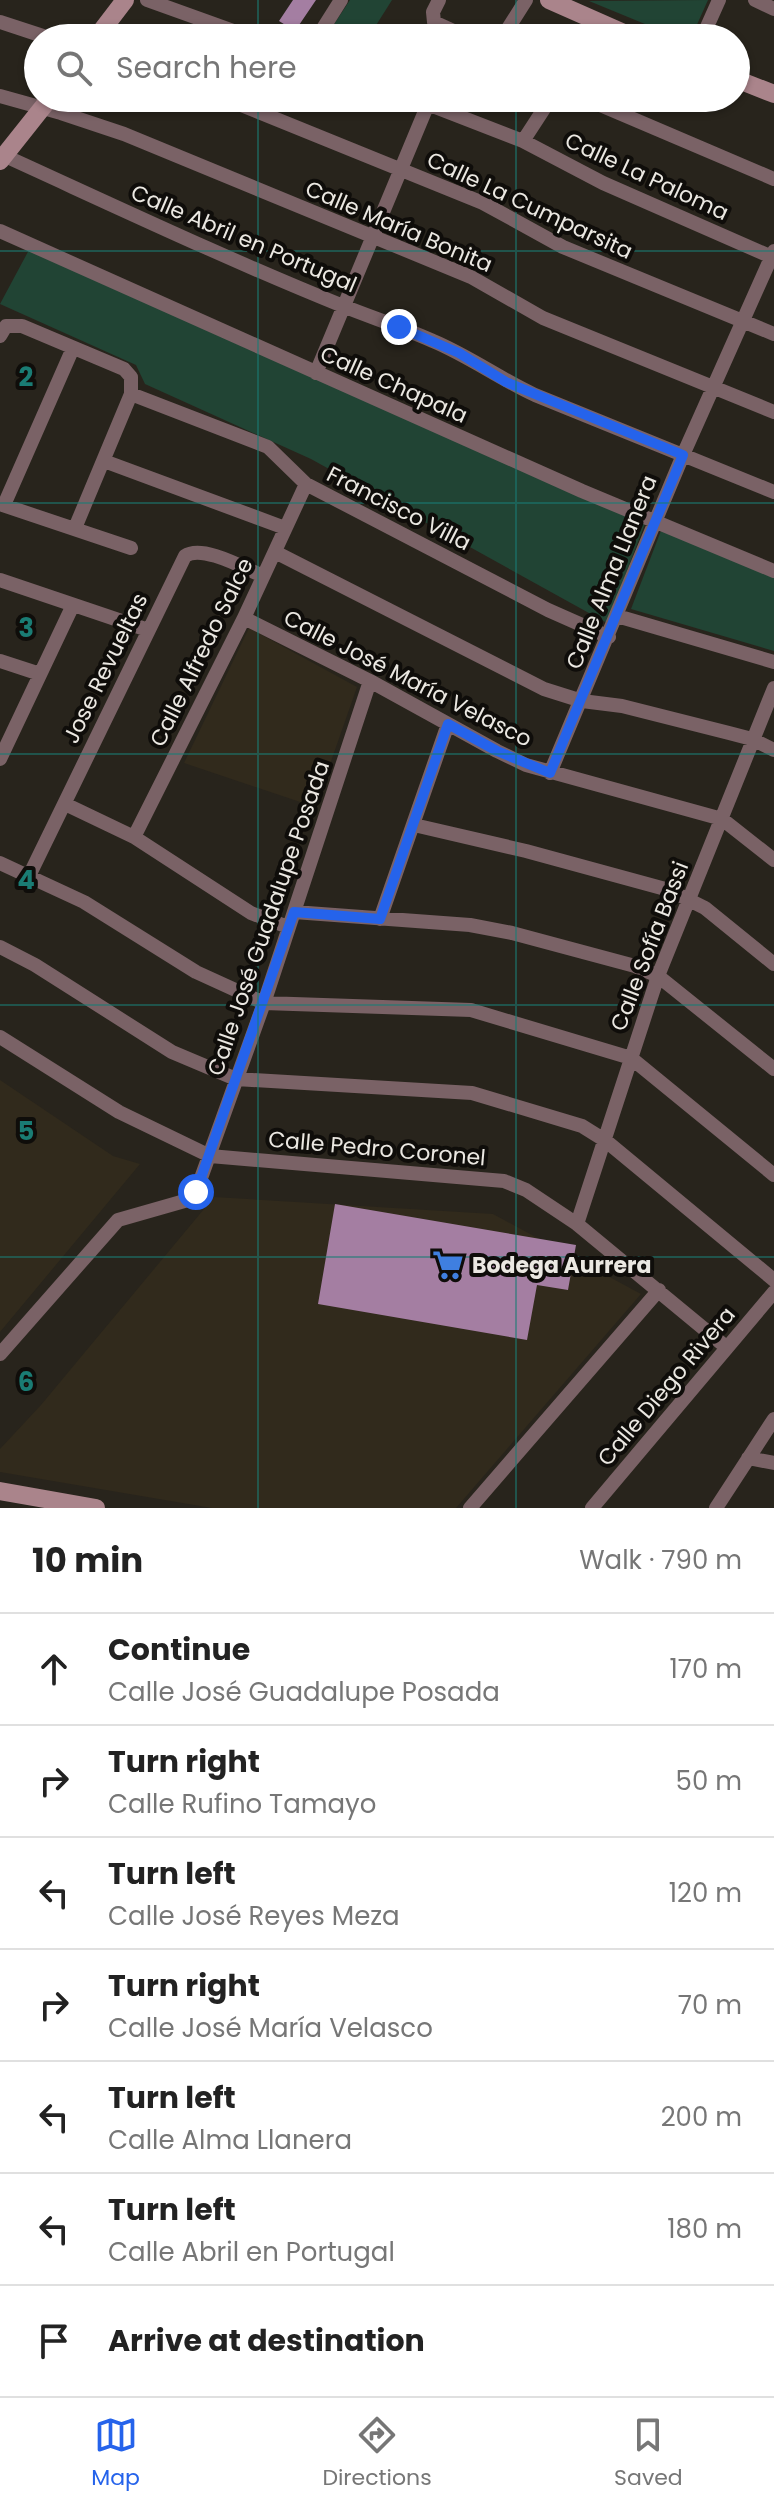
<!DOCTYPE html>
<html lang="en">
<head>
<meta charset="utf-8">
<style>
	:root { --surface:#fff; --page:#f6f6f6; --text:#222; --muted:#767676; --line:#e0e0e0; --accent:#2563eb }
	body { margin:0; font-family:Poppins,sans-serif; background:var(--page); color:var(--text) }
	.stop { position:absolute; width:24px; height:24px; margin:-18px; border:6px solid #2563eb; border-radius:50%; background:#fff }
	.stop.end { background:#2563eb; border-color:#fff; box-shadow:0 2px 8px #0008 }
	.list { margin:0; padding:0; list-style:none }
	h2 { display:flex; justify-content:space-between; align-items:center; height:104px; margin:0; padding:0 32px; font-size:34px }
	h2 small { font-size:26px; font-weight:400; color:var(--muted) }
	.list li { display:grid; grid-template-columns:52px 1fr auto; gap:24px; align-items:center; box-sizing:border-box; height:112px; padding:0 32px; border-top:2px solid var(--line) }
	.list b { display:block; font-size:30px; white-space:nowrap }
	.list p { margin:0; font-size:26px; white-space:nowrap; color:var(--muted) }
	.list em { font-size:26px; font-style:normal; color:var(--muted) }
	.icon { flex:none; width:44px; height:44px; fill:none; stroke:currentColor; stroke-width:2; stroke-linecap:round; stroke-linejoin:round }
	.map { position:relative; flex:none; width:774px; height:1508px; overflow:hidden }
	.search { position:absolute; background:var(--surface); box-shadow:0 2px 6px #0004; left:24px; right:24px; top:24px; height:88px; display:flex; align-items:center; gap:20px; box-sizing:border-box; padding:0 28px; border-radius:44px; color:var(--muted); font-size:30px }
	.sheet { height:888px; background:var(--surface) }
	nav { display:flex; justify-content:space-around; align-items:center; box-sizing:border-box; height:112px; border-top:2px solid var(--line); background:var(--surface); font-size:22px; color:var(--muted) }
	nav a { display:grid; justify-items:center; gap:4px }
	nav .on { color:var(--accent) }
	.map>svg:first-child { display:block }
</style>
</head>
<body>
<div class="map">
<svg width="774" height="1508" viewBox="0 0 774 1508">
	<rect width="100%" height="100%" fill="#28241c"/>
	<!-- built -->
	<path fill="#312a1c" d="M249,628L357,687L315,807L184,763Z
		M0,1080L113,1156L140,1164L0,1332Z
		M214,1197L493,1214L641,1294L456,1508H212L0,1472V1449L41,1405Z"/>
	<!-- green -->
	<path fill="#214434" d="M350,0H392L368,38H325Z
		M708,0L691,38H679L589,1Z
		M30,248L646,521L607,623L311,459L145,384L136,365L0,304Z
		M662,528L774,574V651L631,609Z"/>
	<!-- building -->
	<path fill="#a47ea2" d="M293,0H316L295,31L279,21Z
		M335,1204L576,1245L568,1290L537,1285L527,1340L318,1304Z"/>
	<g fill="none" stroke-linecap="round" stroke-linejoin="round">
		<!-- street -->
		<path stroke="#7a6266" stroke-width="14" d="M147,0L253,38
			M439,0L433,12L434,22L469,38
			M755,0L774,9
			M0,22L49,38
			M317,38L341,0
			M502,38L526,0
			M586,38L595,22
			M702,38L719,0
			M0,96L61,113L124,134L471,277L543,318L774,412
			M224,98L483,203L563,247L774,334
			M412,98L523,141L603,183L774,258
			M584,98L774,179
			M523,141L551,98
			M5,156C117,207 229,260 343,306C373,318 404,328 433,341C469,356 500,379 535,395L774,492
			M0,231L582,491L774,571
			M0,336L6,326H22L124,369L131,377V394L75,528
			M316,373L428,104
			M131,394L268,447L306,484L548,610L609,637
			M104,461L285,528
			M0,504L131,548
			M4,505L73,348
			M275,552L544,689L582,701L622,706L729,733L752,739L774,750
			M0,580L148,630
			M617,616L774,662
			M244,618L370,681L497,751L526,765L722,819L774,860
			M0,661L40,674
			M0,759L73,605
			M550,773L683,455L774,251
			M65,804L134,837L251,913L288,927
			M414,825L526,851L669,890L705,908L774,964
			M134,837L244,618L306,484
			M0,863L84,902L196,972L264,1003L471,1010L631,1058L774,1175
			M29,876L185,556C202,544 244,568 263,576
			M294,912L470,925L512,933L635,966L658,976L774,1069
			M380,919L448,724
			M0,947L35,965L172,1052L236,1079L472,1093L582,1126L606,1141L774,1280
			M0,1037L119,1112L210,1156L504,1181L526,1190L577,1224L726,1347
			M577,1224L658,976L774,688
			M0,1354L118,1220L188,1200L196,1192L264,1003L370,681
			M748,1458L774,1463
			M470,1508L659,1290
			M592,1508L774,1292
			M716,1508L774,1419"/>
		<!-- secondary -->
		<path stroke="#aa848b" stroke-width="18" d="M549,0L635,38
			M96,38L125,0
			M736,79L774,94
			M0,161L50,98
			M0,1491L96,1508"/>
	</g>
	<g fill="none" stroke-linecap="round" stroke-linejoin="round">
		<!-- route -->
		<path stroke="#2563eb" stroke-width="10" d="M196,1192L294,912L380,919L448,724L497,751L550,773L683,455L506,382L459,353L399,327"/>
	</g>
	<!-- grid -->
	<path fill="none" stroke="#1a7c74" stroke-width="2" stroke-opacity="0.55" d="M258,0V38M516,0V38M258,98V1508M516,98V1508M0,251H774M0,503H774M0,754H774M0,1005H774M0,1257H774"/>
	<!-- icons -->
	<defs>
		<symbol id="supermarket-bare" viewBox="-9 -9 18 18"><path d="M-6-5.5h2.5l.6 2H6L4.5 2H-2.5L-4.4-4H-6ZM-1.5 3.2a1.3 1.3 0 1 0 .1 0ZM3 3.2a1.3 1.3 0 1 0 .1 0Z" fill="#3f7fe0" stroke="#0f0d0a" stroke-width="2.5" paint-order="stroke"/></symbol>
	</defs>
	<g fill-rule="evenodd">
		<use href="#supermarket-bare" x="426" y="1243" width="44" height="44"/>
	</g>
	<g text-anchor="middle" stroke-width="8" stroke-linejoin="round" paint-order="stroke">
		<!-- street labels -->
		<g font-size="22" fill="#ebe8e2" stroke="#0f0d0a">
			<text transform="translate(647 176) rotate(25)" y="8">Calle La Paloma</text>
			<text transform="translate(530 205) rotate(25)" y="8">Calle La Cumparsita</text>
			<text transform="translate(399 226) rotate(23)" y="8">Calle María Bonita</text>
			<text transform="translate(244 238) rotate(23)" y="8">Calle Abril en Portugal</text>
			<text transform="translate(394 384) rotate(24)" y="8">Calle Chapala</text>
			<text transform="translate(399 508) rotate(27)" y="8">Francisco Villa</text>
			<text transform="translate(611 572) rotate(-68)" y="8">Calle Alma Llanera</text>
			<text transform="translate(201 652) rotate(-64)" y="8">Calle Alfredo Salce</text>
			<text transform="translate(105 668) rotate(-64)" y="8">Jose Revueltas</text>
			<text transform="translate(408 678) rotate(27)" y="8">Calle José María Velasco</text>
			<text transform="translate(268 918) rotate(-71)" y="8">Calle José Guadalupe Posada</text>
			<text transform="translate(649 946) rotate(-69)" y="8">Calle Sofía Bassi</text>
			<text transform="translate(377 1148) rotate(5)" y="8">Calle Pedro Coronel</text>
			<text transform="translate(666 1386) rotate(-50)" y="8">Calle Diego Rivera</text>
		</g>
		<!-- poi labels -->
		<g font-size="22" font-weight="bold" fill="#ebe8e2" stroke="#0f0d0a" text-anchor="start">
			<text x="472" y="1273">Bodega Aurrera</text>
		</g>
	</g>
	<g font-size="26" text-anchor="middle" font-weight="bold" fill="#1a7c74" stroke="#0f0d0a" stroke-width="8" stroke-linejoin="round" paint-order="stroke">
		<text x="26" y="386">2</text>
		<text x="26" y="637">3</text>
		<text x="26" y="889">4</text>
		<text x="26" y="1140">5</text>
		<text x="26" y="1391">6</text>
	</g>
</svg>
<div class="stop" style="left:196px;top:1192px"></div>
<div class="stop end" style="left:399px;top:327px"></div>
<div class="search"><svg class="icon" aria-label="search" viewBox="0 0 24 24"><circle cx="10" cy="10" r="6"/><path d="M15 15l6 6"/></svg>Search here</div>
</div>
<section class="sheet">
<h2>10 min<small>Walk · 790 m</small></h2>
<ul class="list">
<li><svg class="icon" aria-label="ahead" viewBox="0 0 24 24"><path d="M12 20V5M6 11l6-6 6 6"/></svg><div><b>Continue</b><p>Calle José Guadalupe Posada</p></div><em>170 m</em></li>
<li><svg class="icon" aria-label="right" viewBox="0 0 24 24"><path d="M7 20v-9h11M14 6l5 5-5 5"/></svg><div><b>Turn right</b><p>Calle Rufino Tamayo</p></div><em>50 m</em></li>
<li><svg class="icon" aria-label="left" viewBox="0 0 24 24"><path d="M17 20v-9H6M10 6l-5 5 5 5"/></svg><div><b>Turn left</b><p>Calle José Reyes Meza</p></div><em>120 m</em></li>
<li><svg class="icon" aria-label="right" viewBox="0 0 24 24"><path d="M7 20v-9h11M14 6l5 5-5 5"/></svg><div><b>Turn right</b><p>Calle José María Velasco</p></div><em>70 m</em></li>
<li><svg class="icon" aria-label="left" viewBox="0 0 24 24"><path d="M17 20v-9H6M10 6l-5 5 5 5"/></svg><div><b>Turn left</b><p>Calle Alma Llanera</p></div><em>200 m</em></li>
<li><svg class="icon" aria-label="left" viewBox="0 0 24 24"><path d="M17 20v-9H6M10 6l-5 5 5 5"/></svg><div><b>Turn left</b><p>Calle Abril en Portugal</p></div><em>180 m</em></li>
<li><svg class="icon" aria-label="arrive" viewBox="0 0 24 24"><path d="M6 21V4h12l-3 4 3 4H6"/></svg><div><b>Arrive at destination</b></div></li>
</ul>
</section>
<nav>
<a class="on"><svg class="icon" aria-label="map" viewBox="0 0 24 24"><path d="M3 6l6-2 6 2 6-2v14l-6 2-6-2-6 2zM9 4v14M15 6v14"/></svg>Map</a>
<a><svg class="icon" aria-label="directions" viewBox="0 0 24 24"><path d="M12 3l9 9-9 9-9-9zM9 14v-3h6M13 9l2 2-2 2"/></svg>Directions</a>
<a><svg class="icon" aria-label="saved" viewBox="0 0 24 24"><path d="M7 4h10v16l-5-4-5 4z"/></svg>Saved</a>
</nav>
</body>
</html>
